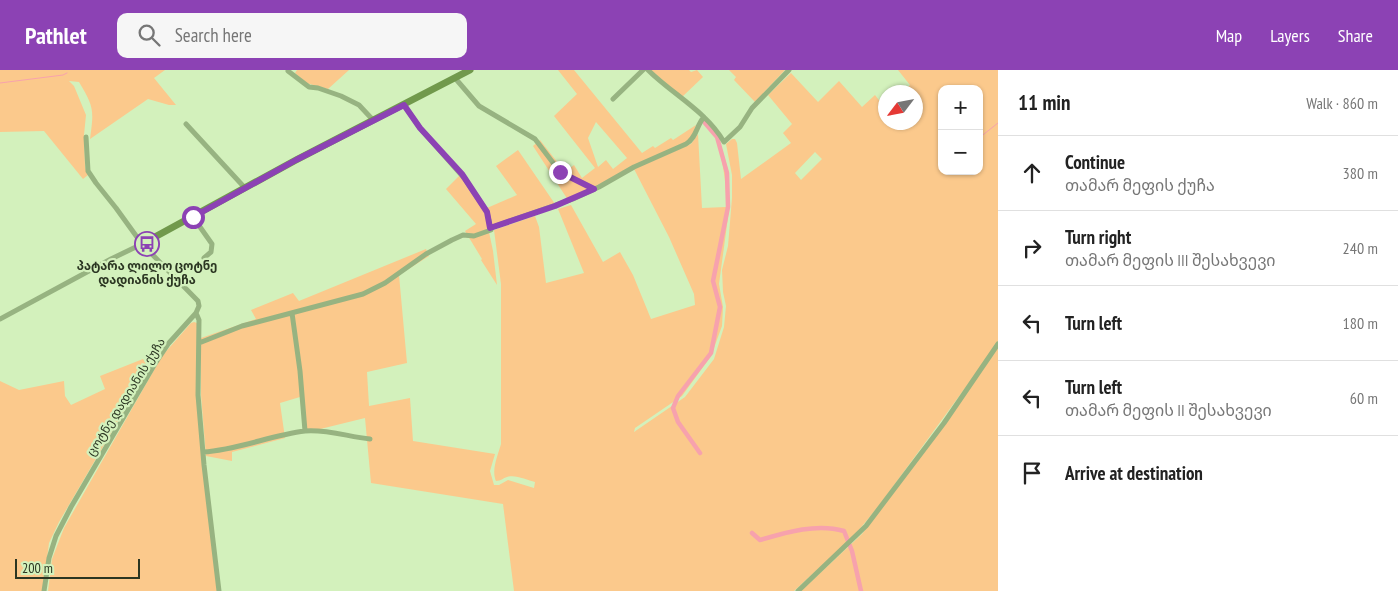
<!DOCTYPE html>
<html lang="en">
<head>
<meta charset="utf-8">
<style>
	:root { --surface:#fff; --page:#f6f6f6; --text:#222; --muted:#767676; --line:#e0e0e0; --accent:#8c42b4 }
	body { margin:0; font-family:"PT Sans Narrow","Noto Sans Georgian",sans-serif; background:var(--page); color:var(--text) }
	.controls { position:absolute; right:15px; top:15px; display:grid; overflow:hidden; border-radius:10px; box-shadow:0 1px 4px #0004 }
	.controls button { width:45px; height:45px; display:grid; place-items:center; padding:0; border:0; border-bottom:1px solid var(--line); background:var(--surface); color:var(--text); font:25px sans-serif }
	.compass { position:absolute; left:878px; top:15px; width:45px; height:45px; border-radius:50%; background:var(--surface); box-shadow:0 1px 4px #0004; rotate:238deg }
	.scale { position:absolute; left:15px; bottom:12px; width:125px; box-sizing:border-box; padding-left:5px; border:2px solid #2b3622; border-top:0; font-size:14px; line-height:18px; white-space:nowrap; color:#2b3622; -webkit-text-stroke:4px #d3f1bc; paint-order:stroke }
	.stop { position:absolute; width:15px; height:15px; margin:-11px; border:4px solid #8c42b4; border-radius:50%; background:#fff }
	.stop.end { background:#8c42b4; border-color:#fff; box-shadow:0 1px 5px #0008 }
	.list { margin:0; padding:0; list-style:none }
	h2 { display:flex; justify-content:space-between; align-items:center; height:65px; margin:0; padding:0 20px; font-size:21px }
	h2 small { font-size:16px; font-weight:400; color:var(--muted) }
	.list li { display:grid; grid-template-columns:32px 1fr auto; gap:15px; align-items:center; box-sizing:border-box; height:75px; padding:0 20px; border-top:1px solid var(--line) }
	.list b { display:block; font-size:19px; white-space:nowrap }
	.list p { margin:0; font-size:16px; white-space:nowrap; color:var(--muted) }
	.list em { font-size:16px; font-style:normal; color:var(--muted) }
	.icon { flex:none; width:28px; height:28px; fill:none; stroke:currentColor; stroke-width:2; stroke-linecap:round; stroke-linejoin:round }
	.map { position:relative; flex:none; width:998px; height:521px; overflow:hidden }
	header { display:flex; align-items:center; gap:30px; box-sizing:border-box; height:70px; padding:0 25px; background:var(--accent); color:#fff }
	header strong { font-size:24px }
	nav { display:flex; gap:28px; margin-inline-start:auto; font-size:18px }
	.search { width:350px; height:45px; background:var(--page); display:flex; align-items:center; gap:12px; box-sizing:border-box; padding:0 18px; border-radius:10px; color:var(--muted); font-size:19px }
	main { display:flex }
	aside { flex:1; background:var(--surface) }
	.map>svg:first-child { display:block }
</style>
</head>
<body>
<header>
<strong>Pathlet</strong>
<div class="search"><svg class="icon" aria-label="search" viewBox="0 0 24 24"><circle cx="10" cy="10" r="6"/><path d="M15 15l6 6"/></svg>Search here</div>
<nav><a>Map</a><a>Layers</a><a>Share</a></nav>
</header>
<main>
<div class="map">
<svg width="998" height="521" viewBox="0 0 998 521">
	<rect width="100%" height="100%" fill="#d3f1bc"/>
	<!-- green -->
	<path fill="#fbc98c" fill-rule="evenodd" d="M0,0H165L154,8L176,35H169L148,29L90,69C94,40 94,37 79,12L69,11L74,16L86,45L84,65L85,97L88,105L83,109L44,61L0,62Z
		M297,0H349L328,19L306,13L295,3Z
		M558,0H574L642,83L653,76L655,78L671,68L673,70L696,55L692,68L685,73L621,102L598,116L568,130L533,76L540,70L565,102L574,95L582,108L595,98L554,46L577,24ZM596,52L627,88L613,99L606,90L598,97L588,68Z
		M651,0H689L691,2L697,0L703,7L682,27Z
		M729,0H785L755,32L734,10L736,7Z
		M898,0H998V271L990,284L878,437L853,467L794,521H514L503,434L371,413L365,348L304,363L300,327L280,333L285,368L232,382V391L206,386L201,325V268L256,249L251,240L293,223L299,231L426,179L429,186L399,205L407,293L367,302L369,336L410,328L413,371L495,384L490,401L494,415H499L508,410L534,418L535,412C527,410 515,404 507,407C503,408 501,411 496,411C491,400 498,385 501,374V214L494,160L535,146L539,157L546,213L584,203L558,139L571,135L603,192L620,182L633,205L651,249L695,235L694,224L669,167L634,99L691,74L698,64L702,138L726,137C727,115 723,92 717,71C716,64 707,59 703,53L705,50L718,65L729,103V140L719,214L723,237L722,256L711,286L682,326L635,358L634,362L685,327L714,289L724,257L726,236L723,222L722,200L728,176L732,128V105L726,74L732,69H735L737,73L741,109L791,73L783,63L792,54L768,25L791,3L818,32L839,11L862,37L875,25L885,38L886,52H916V22H903L910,15ZM942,19H979V101H942ZM815,82L822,89L801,110L795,103Z
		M518,80L555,134L492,155L487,138L517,125L496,96Z
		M460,105L485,143L493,181L497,215L481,190L482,189L465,161L476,154L446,119Z
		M194,252L197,253V330L217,521H48L52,489L64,458L162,286L191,253Z
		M998,277V521H801L862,464L897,418Z
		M143,289L149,298L59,452L49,473L43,521H0V311L19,320L64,311L65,326L71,335L105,319L100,306Z"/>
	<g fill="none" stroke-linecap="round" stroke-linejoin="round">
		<!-- stream -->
		<path stroke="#f7a2ad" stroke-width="1" d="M0,13L63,5L67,3
			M979,68L998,53"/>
		<!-- canal -->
		<path stroke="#f7a2ad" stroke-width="4.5" d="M700,383L678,352L673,338L678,326L711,283L720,237L713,211L728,137L727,103L717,67L705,53
			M752,463L760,470C787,462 817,453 844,461L852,481L861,521"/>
		<!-- street -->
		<path stroke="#97b381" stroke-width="5" d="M648,0C672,24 706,41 724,72L740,57L752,38L789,0
			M288,1L309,17L318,18L341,26L359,35L373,50
			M455,8L479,36L535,69L560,102L594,119
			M613,29L643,0
			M186,54L245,118
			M193,147L212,174L211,182L204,188
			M490,158L573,129L599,117L634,97L686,74C697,67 696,56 704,47
			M196,243L199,250L198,325L204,395L219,521
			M292,243L300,301L305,361
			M0,249L111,189L142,174
			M199,273L242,256L363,224L385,213L426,184L452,170L463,165L474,166L491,160L487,142L465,109L420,58L404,35
			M203,382C238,380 271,365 305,361C327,359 349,367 370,369
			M44,521L49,488L56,466L71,437L156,292L168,274L196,243L199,236L198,231L142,174L116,138L96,113L88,101L86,67
			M798,521L866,456L944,353L998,274"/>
		<!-- secondary -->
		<path stroke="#71994c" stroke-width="7" d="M142,174L296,90L470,0"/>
	</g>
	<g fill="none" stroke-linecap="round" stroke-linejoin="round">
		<!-- route -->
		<path stroke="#8c42b4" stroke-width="6" d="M193,147L296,90L404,35L420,58L462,104L487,142L490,158L555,136L594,119L560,102"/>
	</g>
	<!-- icons -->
	<defs>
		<symbol id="bus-ring" viewBox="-11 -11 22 22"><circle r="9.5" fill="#d3f1bc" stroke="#8c42b4" stroke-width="1.5"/><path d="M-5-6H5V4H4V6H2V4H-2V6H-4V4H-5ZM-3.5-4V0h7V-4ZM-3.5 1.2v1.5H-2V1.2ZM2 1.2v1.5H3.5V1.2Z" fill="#8c42b4"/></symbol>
	</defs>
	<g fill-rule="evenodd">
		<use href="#bus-ring" x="133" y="160" width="28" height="28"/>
	</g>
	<g text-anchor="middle" stroke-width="4.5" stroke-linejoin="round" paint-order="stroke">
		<!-- poi labels -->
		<g font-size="12" font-weight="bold" fill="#2b3622" stroke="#d3f1bc">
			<text x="147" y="200">პატარა ლილო ცოტნე<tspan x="147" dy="14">დადიანის ქუჩა</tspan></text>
		</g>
		<!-- street labels -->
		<g font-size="12" fill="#2b3622" stroke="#d3f1bc">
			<text transform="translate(126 327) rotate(-58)" y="4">ცოტნე დადიანის ქუჩა</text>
		</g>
	</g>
</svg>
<div class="controls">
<button>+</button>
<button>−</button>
</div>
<svg class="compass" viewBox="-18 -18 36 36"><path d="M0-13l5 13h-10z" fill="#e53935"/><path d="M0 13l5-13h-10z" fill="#767676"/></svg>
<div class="scale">200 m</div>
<div class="stop" style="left:193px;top:147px"></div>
<div class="stop end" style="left:560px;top:102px"></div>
</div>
<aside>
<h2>11 min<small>Walk · 860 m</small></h2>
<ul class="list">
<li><svg class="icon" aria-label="ahead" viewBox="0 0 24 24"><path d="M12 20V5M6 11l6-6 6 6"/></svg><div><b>Continue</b><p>თამარ მეფის ქუჩა</p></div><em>380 m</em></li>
<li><svg class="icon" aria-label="right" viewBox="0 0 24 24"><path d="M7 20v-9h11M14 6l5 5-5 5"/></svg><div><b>Turn right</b><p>თამარ მეფის III შესახვევი</p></div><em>240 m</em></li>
<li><svg class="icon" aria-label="left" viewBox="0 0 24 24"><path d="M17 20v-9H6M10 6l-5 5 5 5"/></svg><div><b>Turn left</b></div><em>180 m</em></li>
<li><svg class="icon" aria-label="left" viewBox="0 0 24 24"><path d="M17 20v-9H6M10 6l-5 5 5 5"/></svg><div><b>Turn left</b><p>თამარ მეფის II შესახვევი</p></div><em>60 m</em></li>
<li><svg class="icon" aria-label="arrive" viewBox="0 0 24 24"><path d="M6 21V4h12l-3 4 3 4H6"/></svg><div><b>Arrive at destination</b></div></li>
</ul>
</aside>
</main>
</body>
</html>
